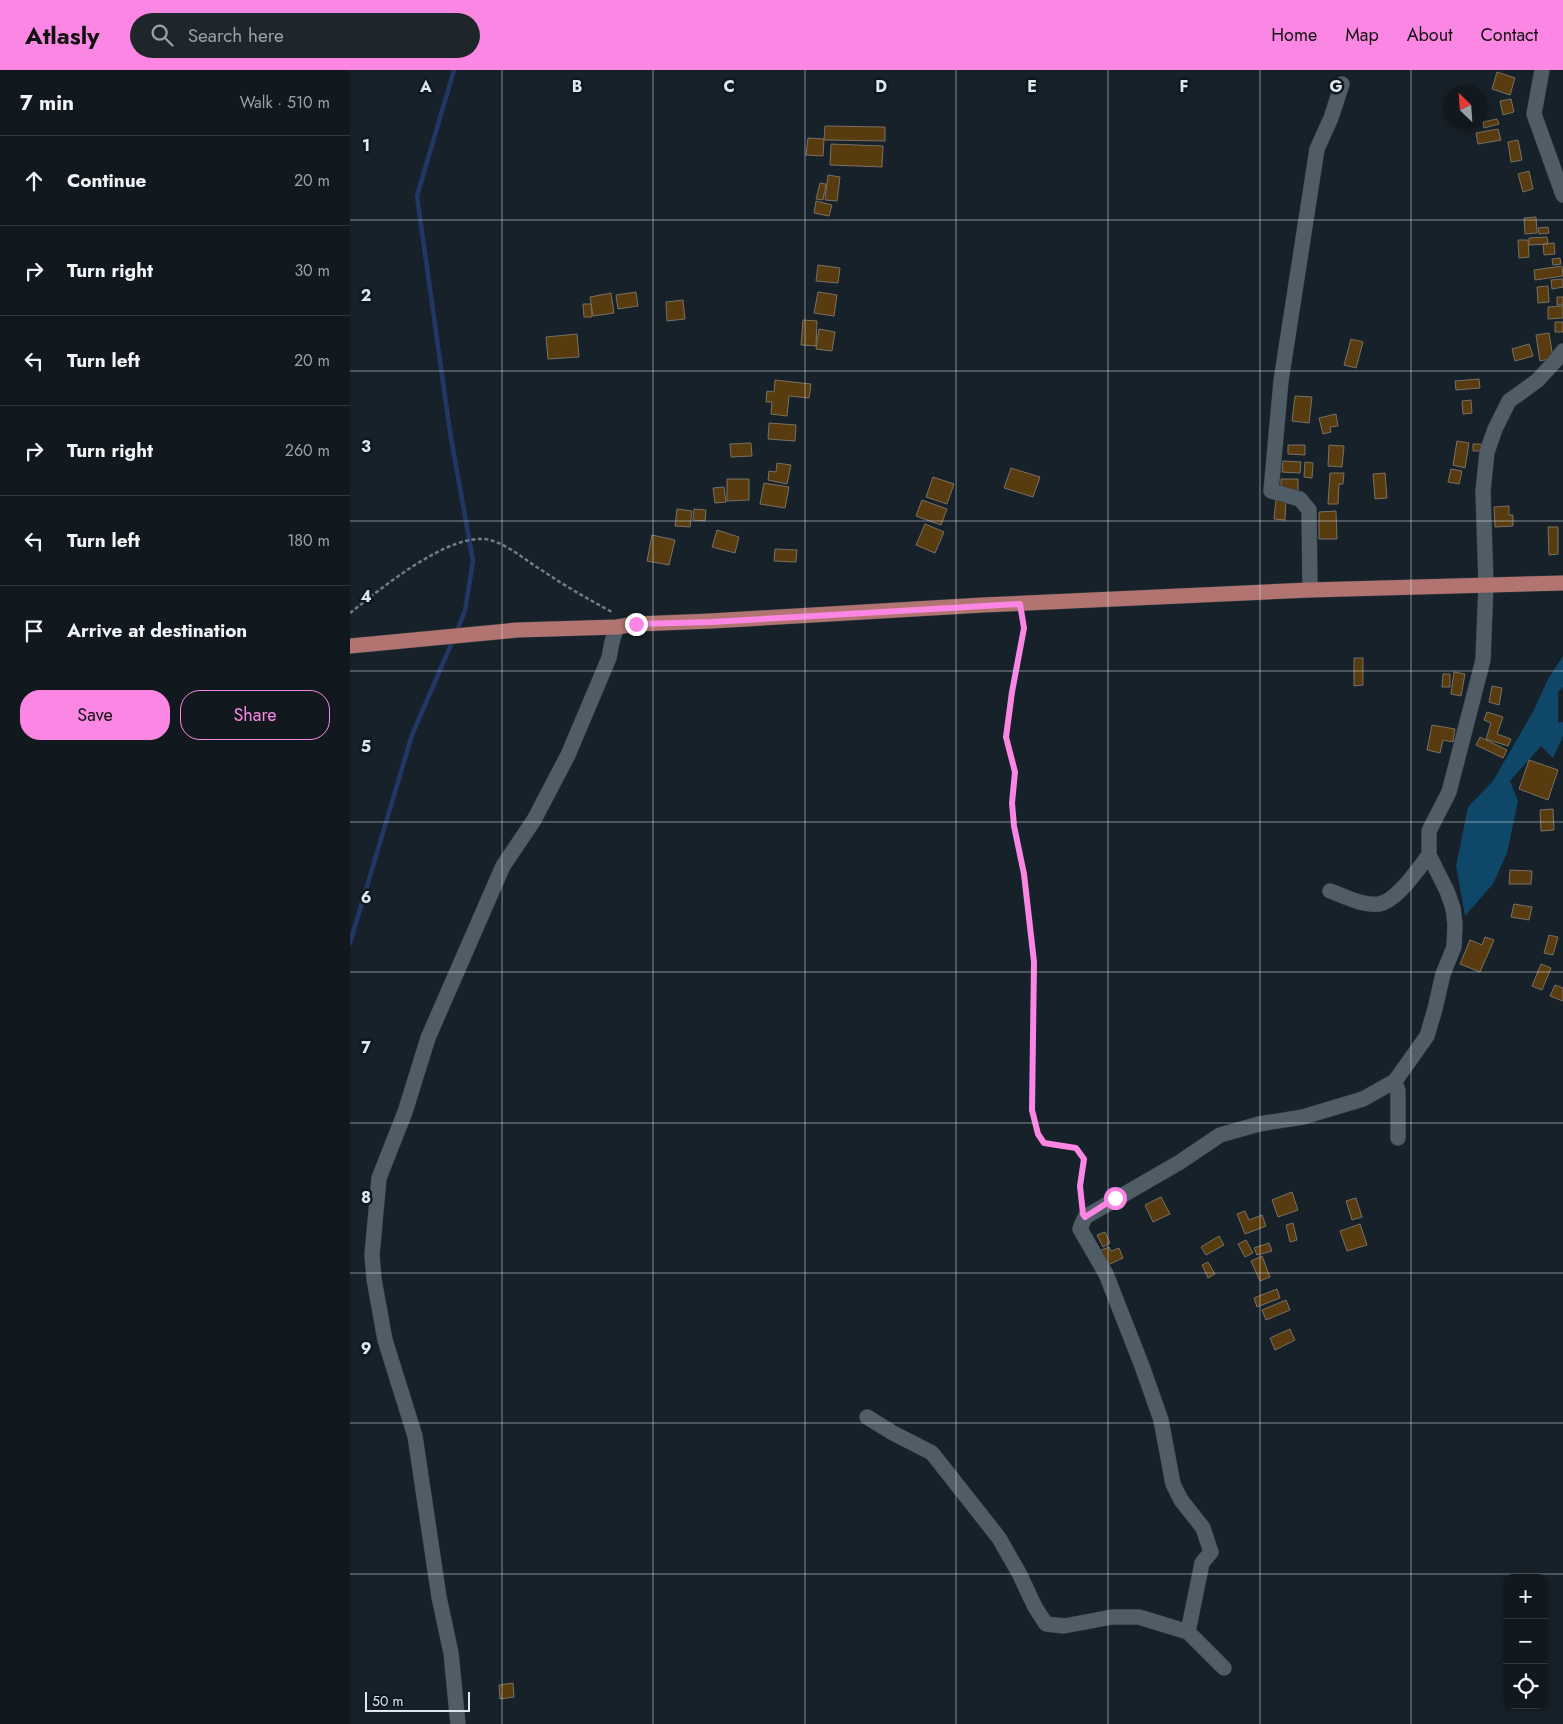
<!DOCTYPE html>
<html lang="en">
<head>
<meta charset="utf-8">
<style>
	:root { --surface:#11191f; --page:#1e262c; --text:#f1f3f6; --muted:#9ca0a4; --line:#30383d; --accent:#fc86e3 }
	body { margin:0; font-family:Jost,sans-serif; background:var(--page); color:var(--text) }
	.controls { position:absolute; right:15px; bottom:15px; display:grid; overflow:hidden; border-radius:10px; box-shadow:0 2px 12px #0003 }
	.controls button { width:45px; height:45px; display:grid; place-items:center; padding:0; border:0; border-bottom:1px solid var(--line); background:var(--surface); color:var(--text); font:25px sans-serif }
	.compass { position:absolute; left:1093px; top:15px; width:45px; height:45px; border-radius:50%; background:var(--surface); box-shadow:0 2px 12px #0003; rotate:335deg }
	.scale { position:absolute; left:15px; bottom:12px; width:105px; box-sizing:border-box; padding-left:5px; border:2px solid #dfe6ec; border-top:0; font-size:14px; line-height:18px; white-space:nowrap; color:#dfe6ec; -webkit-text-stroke:4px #0e1820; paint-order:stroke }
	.stop { position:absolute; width:15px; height:15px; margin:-11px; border:4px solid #fc86e3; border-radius:50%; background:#fff }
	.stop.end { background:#fc86e3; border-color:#fff; box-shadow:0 1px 5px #0008 }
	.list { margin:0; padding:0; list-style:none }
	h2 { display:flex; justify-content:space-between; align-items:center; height:65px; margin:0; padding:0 20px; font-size:21px }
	h2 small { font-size:16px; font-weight:400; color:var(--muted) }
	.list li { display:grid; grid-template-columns:32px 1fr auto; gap:15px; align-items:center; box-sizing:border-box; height:90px; padding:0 20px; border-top:1px solid var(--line) }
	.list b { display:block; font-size:19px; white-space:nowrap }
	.list em { font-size:16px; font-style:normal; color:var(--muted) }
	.actions { display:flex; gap:10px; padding:15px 20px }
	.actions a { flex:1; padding:11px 0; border:1px solid var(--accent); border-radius:20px; text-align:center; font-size:18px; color:var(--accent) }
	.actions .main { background:var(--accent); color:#111 }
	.icon { flex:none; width:28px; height:28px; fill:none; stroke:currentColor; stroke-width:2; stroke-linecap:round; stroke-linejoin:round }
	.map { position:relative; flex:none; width:1213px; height:1654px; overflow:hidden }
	header { display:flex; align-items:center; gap:30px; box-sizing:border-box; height:70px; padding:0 25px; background:var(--accent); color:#111 }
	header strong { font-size:24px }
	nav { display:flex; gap:28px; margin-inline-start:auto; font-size:18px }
	.search { width:350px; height:45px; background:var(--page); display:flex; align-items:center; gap:12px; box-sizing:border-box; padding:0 18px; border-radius:28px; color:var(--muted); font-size:19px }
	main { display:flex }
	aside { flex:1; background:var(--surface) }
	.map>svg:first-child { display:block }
</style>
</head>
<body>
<header>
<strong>Atlasly</strong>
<div class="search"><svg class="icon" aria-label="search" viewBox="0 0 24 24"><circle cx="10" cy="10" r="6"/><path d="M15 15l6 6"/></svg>Search here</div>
<nav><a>Home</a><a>Map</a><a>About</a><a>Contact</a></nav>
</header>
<main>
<aside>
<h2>7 min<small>Walk · 510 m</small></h2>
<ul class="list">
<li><svg class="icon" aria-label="ahead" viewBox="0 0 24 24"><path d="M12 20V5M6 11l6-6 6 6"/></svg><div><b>Continue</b></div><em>20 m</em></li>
<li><svg class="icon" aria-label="right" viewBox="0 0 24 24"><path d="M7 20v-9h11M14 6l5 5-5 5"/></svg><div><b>Turn right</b></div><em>30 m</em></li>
<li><svg class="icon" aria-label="left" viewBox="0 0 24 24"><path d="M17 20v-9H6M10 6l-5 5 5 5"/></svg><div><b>Turn left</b></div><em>20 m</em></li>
<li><svg class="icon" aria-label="right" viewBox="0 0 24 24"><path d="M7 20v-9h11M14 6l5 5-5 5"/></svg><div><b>Turn right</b></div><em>260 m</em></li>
<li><svg class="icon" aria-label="left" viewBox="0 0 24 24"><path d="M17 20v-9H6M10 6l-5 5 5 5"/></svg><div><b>Turn left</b></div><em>180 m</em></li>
<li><svg class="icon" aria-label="arrive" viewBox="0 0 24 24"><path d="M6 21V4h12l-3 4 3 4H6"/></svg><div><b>Arrive at destination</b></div></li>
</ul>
<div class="actions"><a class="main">Save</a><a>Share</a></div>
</aside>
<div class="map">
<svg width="1213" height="1654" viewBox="0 0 1213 1654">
	<rect width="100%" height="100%" fill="#172129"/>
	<!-- green -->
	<path fill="#0e4768" d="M1213,586V617L1208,622V653L1213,652V666L1203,688L1191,676L1160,711L1168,731L1157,783L1143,814L1115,846L1106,796L1118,737L1143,711L1184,640L1198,609Z"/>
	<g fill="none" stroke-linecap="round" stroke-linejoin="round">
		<!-- stream -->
		<path stroke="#233767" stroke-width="4.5" d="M104,0L67,126L100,362L123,491L115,541L106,563
			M0,873L62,665L103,570"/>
	</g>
	<!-- building -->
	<path fill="#583c10" stroke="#797064" d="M1147,2L1165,8L1160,25L1142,19Z
		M1161,29L1164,42L1153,45L1150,31Z
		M1147,49L1149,54L1134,58L1133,52Z
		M475,56L535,57V71L474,70Z
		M1148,59L1151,70L1128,74L1126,63Z
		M458,68L474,69L473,86L456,85Z
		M1168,70L1172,90L1161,92L1158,72Z
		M481,74L533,76L532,97L480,95Z
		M1179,101L1183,119L1173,122L1168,104Z
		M478,105L490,107L487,131L475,130Z
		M470,113L476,114L473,130L466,129Z
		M466,131L482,135L479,146L464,143Z
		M1186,147L1187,163L1175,164L1174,148Z
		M1198,157L1199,163L1189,164L1188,158Z
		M1197,167L1198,174L1179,175V168Z
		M1168,170H1178L1179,187L1169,188Z
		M1204,173L1205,184L1194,185L1193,174Z
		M1210,188L1211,194L1203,195L1202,189Z
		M468,195L490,198L488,213L466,211Z
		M1212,196L1213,206L1185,210L1184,200Z
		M1213,209V217L1202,219L1201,210Z
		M1198,216L1199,232L1188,233L1187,217Z
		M286,222L288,236L268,239L266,225Z
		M468,222L487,225L484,246L464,243Z
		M261,223L264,243L243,246L240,227Z
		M1207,227H1213V235H1207Z
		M333,230L335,249L317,251L316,232Z
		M233,234H241L242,247H234Z
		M1213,236V248L1198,249V237Z
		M453,250L467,251L466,276L451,275Z
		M1205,252H1213V262H1205Z
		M469,259L485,262L482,281L466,279Z
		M1199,263L1203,288L1190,291L1186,265Z
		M227,264L229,287L198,289L196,267Z
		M1001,269L1013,272L1006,298L994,295Z
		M1179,274L1183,286L1165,291L1162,279Z
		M1129,309L1130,318L1106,320L1105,311Z
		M425,310L461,314L459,328L439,326L437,346L421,344L422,332H416L417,321L424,322Z
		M945,326L962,327L959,353L942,351Z
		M1121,330L1122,343L1113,344L1112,331Z
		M986,344L988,356L980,357L981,362L973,364L969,348Z
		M419,353L446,355L445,371L418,369Z
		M1107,371L1119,373L1115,398L1103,395Z
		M401,373L402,386L381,387L380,374Z
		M1123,374H1131V381H1123Z
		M938,375H955V385L938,384Z
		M979,375L994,376L992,397L978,396Z
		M933,391L951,392L950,403L932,402Z
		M955,392L963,393L962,408L954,407Z
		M427,393L441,395L437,414L418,410L419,401L426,402Z
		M661,398L690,407L683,427L654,418Z
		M1101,399L1112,401L1109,414L1098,412Z
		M980,403H994L993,414H989L988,434H978Z
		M1035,403L1037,428L1025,429L1023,404Z
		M583,407L604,414L597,434L576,427Z
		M377,409H399V430L377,431Z
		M931,409H948V421L931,420Z
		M414,413L439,417L435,438L410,434Z
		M374,417L376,432L365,433L363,418Z
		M926,429L936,430L935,450L924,449Z
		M572,430L597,439L591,455L566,446Z
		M1159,436V445H1163V456L1145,457L1144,437Z
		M327,439L342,441L340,457L325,456Z
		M344,439L356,440L355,451L343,450Z
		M986,441L987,469H969V442Z
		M575,454L594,462L585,483L566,475Z
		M1198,457H1208V484L1199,485Z
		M367,460L389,467L385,483L362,477Z
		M302,465L325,470L319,495L297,491Z
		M425,479L447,480L446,492L424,491Z
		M1004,588H1013V615L1004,616Z
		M1104,602L1115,604L1111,626L1101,624Z
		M1093,604H1100V617H1092Z
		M1142,616L1152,618L1149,635L1139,632Z
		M1137,642L1153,647L1147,664L1161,669L1158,676L1136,669L1141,653L1134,650Z
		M1082,655L1105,659L1103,672L1093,670L1090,683L1077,680Z
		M1130,667L1157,680L1153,688L1126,675Z
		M1179,690L1208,700L1198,730L1169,719Z
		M1203,739L1204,760L1191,761L1190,740Z
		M1160,800L1182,801L1181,814H1159Z
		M1164,834L1182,837L1179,850L1161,847Z
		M1199,865L1208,867L1203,885L1194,883Z
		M1135,867L1144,870L1130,902L1110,894L1120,870L1132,875Z
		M1191,894L1201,898L1192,920L1182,916Z
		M1205,915L1213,918V931L1200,926Z
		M942,1122L948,1140L928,1147L922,1130Z
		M811,1127L820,1144L803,1152L795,1135Z
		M1006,1128L1012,1147L1002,1150L996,1131Z
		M895,1141L899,1150L912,1145L916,1156L895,1164L887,1144Z
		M943,1153L947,1170L940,1172L936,1155Z
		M1010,1154L1017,1175L997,1181L990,1161Z
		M755,1162L760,1173L753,1177L747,1165Z
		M869,1166L874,1175L856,1185L851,1177Z
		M896,1170L903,1183L895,1187L888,1174Z
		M919,1173L922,1181L907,1185L904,1178Z
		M759,1177L761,1181L769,1178L773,1188L756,1196L749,1181Z
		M912,1186L920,1207L910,1211L901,1191Z
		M858,1192L865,1204L858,1208L852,1195Z
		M927,1219L930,1228L907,1237L904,1228Z
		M936,1230L940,1240L916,1250L912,1240Z
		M940,1259L945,1270L925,1280L920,1268Z
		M163,1613L164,1627L150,1629L149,1615Z"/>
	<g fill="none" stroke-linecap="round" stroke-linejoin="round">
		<defs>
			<path id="minor" d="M1192,0L1184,44L1213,125
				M960,520L959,440L950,429L921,421L931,311L967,79L981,48L992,14
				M980,821C995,826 1012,836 1029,834C1047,831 1068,799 1079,785
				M1045,1011L1048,1021V1068
				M517,1347L543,1363L582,1383L649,1468L669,1503L685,1537L696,1554L714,1556L762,1547H789L838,1562L874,1598
				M838,1562L852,1493L861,1482L853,1458L831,1430L823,1414L811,1350L792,1296L756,1204L730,1159L735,1147L830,1092L870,1065L909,1054L953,1047L1013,1029L1045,1011L1077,966L1085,939L1093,904L1104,877L1105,854L1103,838L1097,821L1079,785V761L1099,722L1133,590L1136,514L1133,421L1137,382L1145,359L1159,331L1188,310L1207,289L1213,281
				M108,1654L101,1583L89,1527L65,1366L35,1270L24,1209L22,1185L29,1108L55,1042L78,968L153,796L184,750L218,685L259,588L262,572L267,557"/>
			<path id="major" d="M0,576L167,560L267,557L286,554L361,551L633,535L960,520L1213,513"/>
		</defs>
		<!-- minor casing -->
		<use href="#minor" stroke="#333b42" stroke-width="16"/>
		<!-- major casing -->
		<use href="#major" stroke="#333b42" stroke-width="16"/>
		<!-- path -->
		<path stroke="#737c83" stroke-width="2.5" stroke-dasharray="4 2.5" stroke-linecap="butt" d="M0,543C29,520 101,460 140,470C159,475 176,491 193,501C215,516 238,529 262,542
			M672,547L675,558L662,622L656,667L665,702L662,733L664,756L674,804L684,892L682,1040L688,1064L694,1073L726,1078L734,1089L730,1116L732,1133"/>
		<!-- minor -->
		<use href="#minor" stroke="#515d66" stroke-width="15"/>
		<!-- major -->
		<use href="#major" stroke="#b27471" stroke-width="15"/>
	</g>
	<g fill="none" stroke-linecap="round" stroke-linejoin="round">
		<!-- route -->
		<path stroke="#fc86e3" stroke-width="6" d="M286,554L361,552L670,534L674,558L662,622L656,667L665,702L662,733L664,756L674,804L684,892L682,1040L688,1064L694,1073L726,1078L734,1089L730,1116L733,1144L735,1147L765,1128"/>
	</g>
	<!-- grid -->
	<path fill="none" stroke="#dfe6ec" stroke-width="1" stroke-opacity="0.55" d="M152,0V1654M303,0V1654M455,0V1654M606,0V1654M758,0V1654M910,0V1654M1061,0V1654M0,150H1213M0,301H1213M0,451H1213M0,601H1213M0,752H1213M0,902H1213M0,1053H1213M0,1203H1213M0,1353H1213M0,1504H1213"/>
	<g font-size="16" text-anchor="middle" font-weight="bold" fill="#dfe6ec" stroke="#0e1820" stroke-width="5" stroke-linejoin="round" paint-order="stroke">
		<text x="76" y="22">A</text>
		<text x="227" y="22">B</text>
		<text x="379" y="22">C</text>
		<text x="531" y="22">D</text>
		<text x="682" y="22">E</text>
		<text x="834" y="22">F</text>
		<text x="986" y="22">G</text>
		<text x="16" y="81">1</text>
		<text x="16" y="231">2</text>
		<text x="16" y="382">3</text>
		<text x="16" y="532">4</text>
		<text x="16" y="682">5</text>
		<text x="16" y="833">6</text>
		<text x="16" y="983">7</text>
		<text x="16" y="1133">8</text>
		<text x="16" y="1284">9</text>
	</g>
</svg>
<div class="controls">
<button>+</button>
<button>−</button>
<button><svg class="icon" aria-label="locate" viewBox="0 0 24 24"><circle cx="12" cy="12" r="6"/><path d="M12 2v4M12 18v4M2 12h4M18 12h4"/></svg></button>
</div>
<svg class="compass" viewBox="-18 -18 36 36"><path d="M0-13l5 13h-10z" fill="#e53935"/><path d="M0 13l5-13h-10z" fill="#9ca0a4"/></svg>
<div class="scale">50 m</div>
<div class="stop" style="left:765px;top:1128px"></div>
<div class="stop end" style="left:286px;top:554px"></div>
</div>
</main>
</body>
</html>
